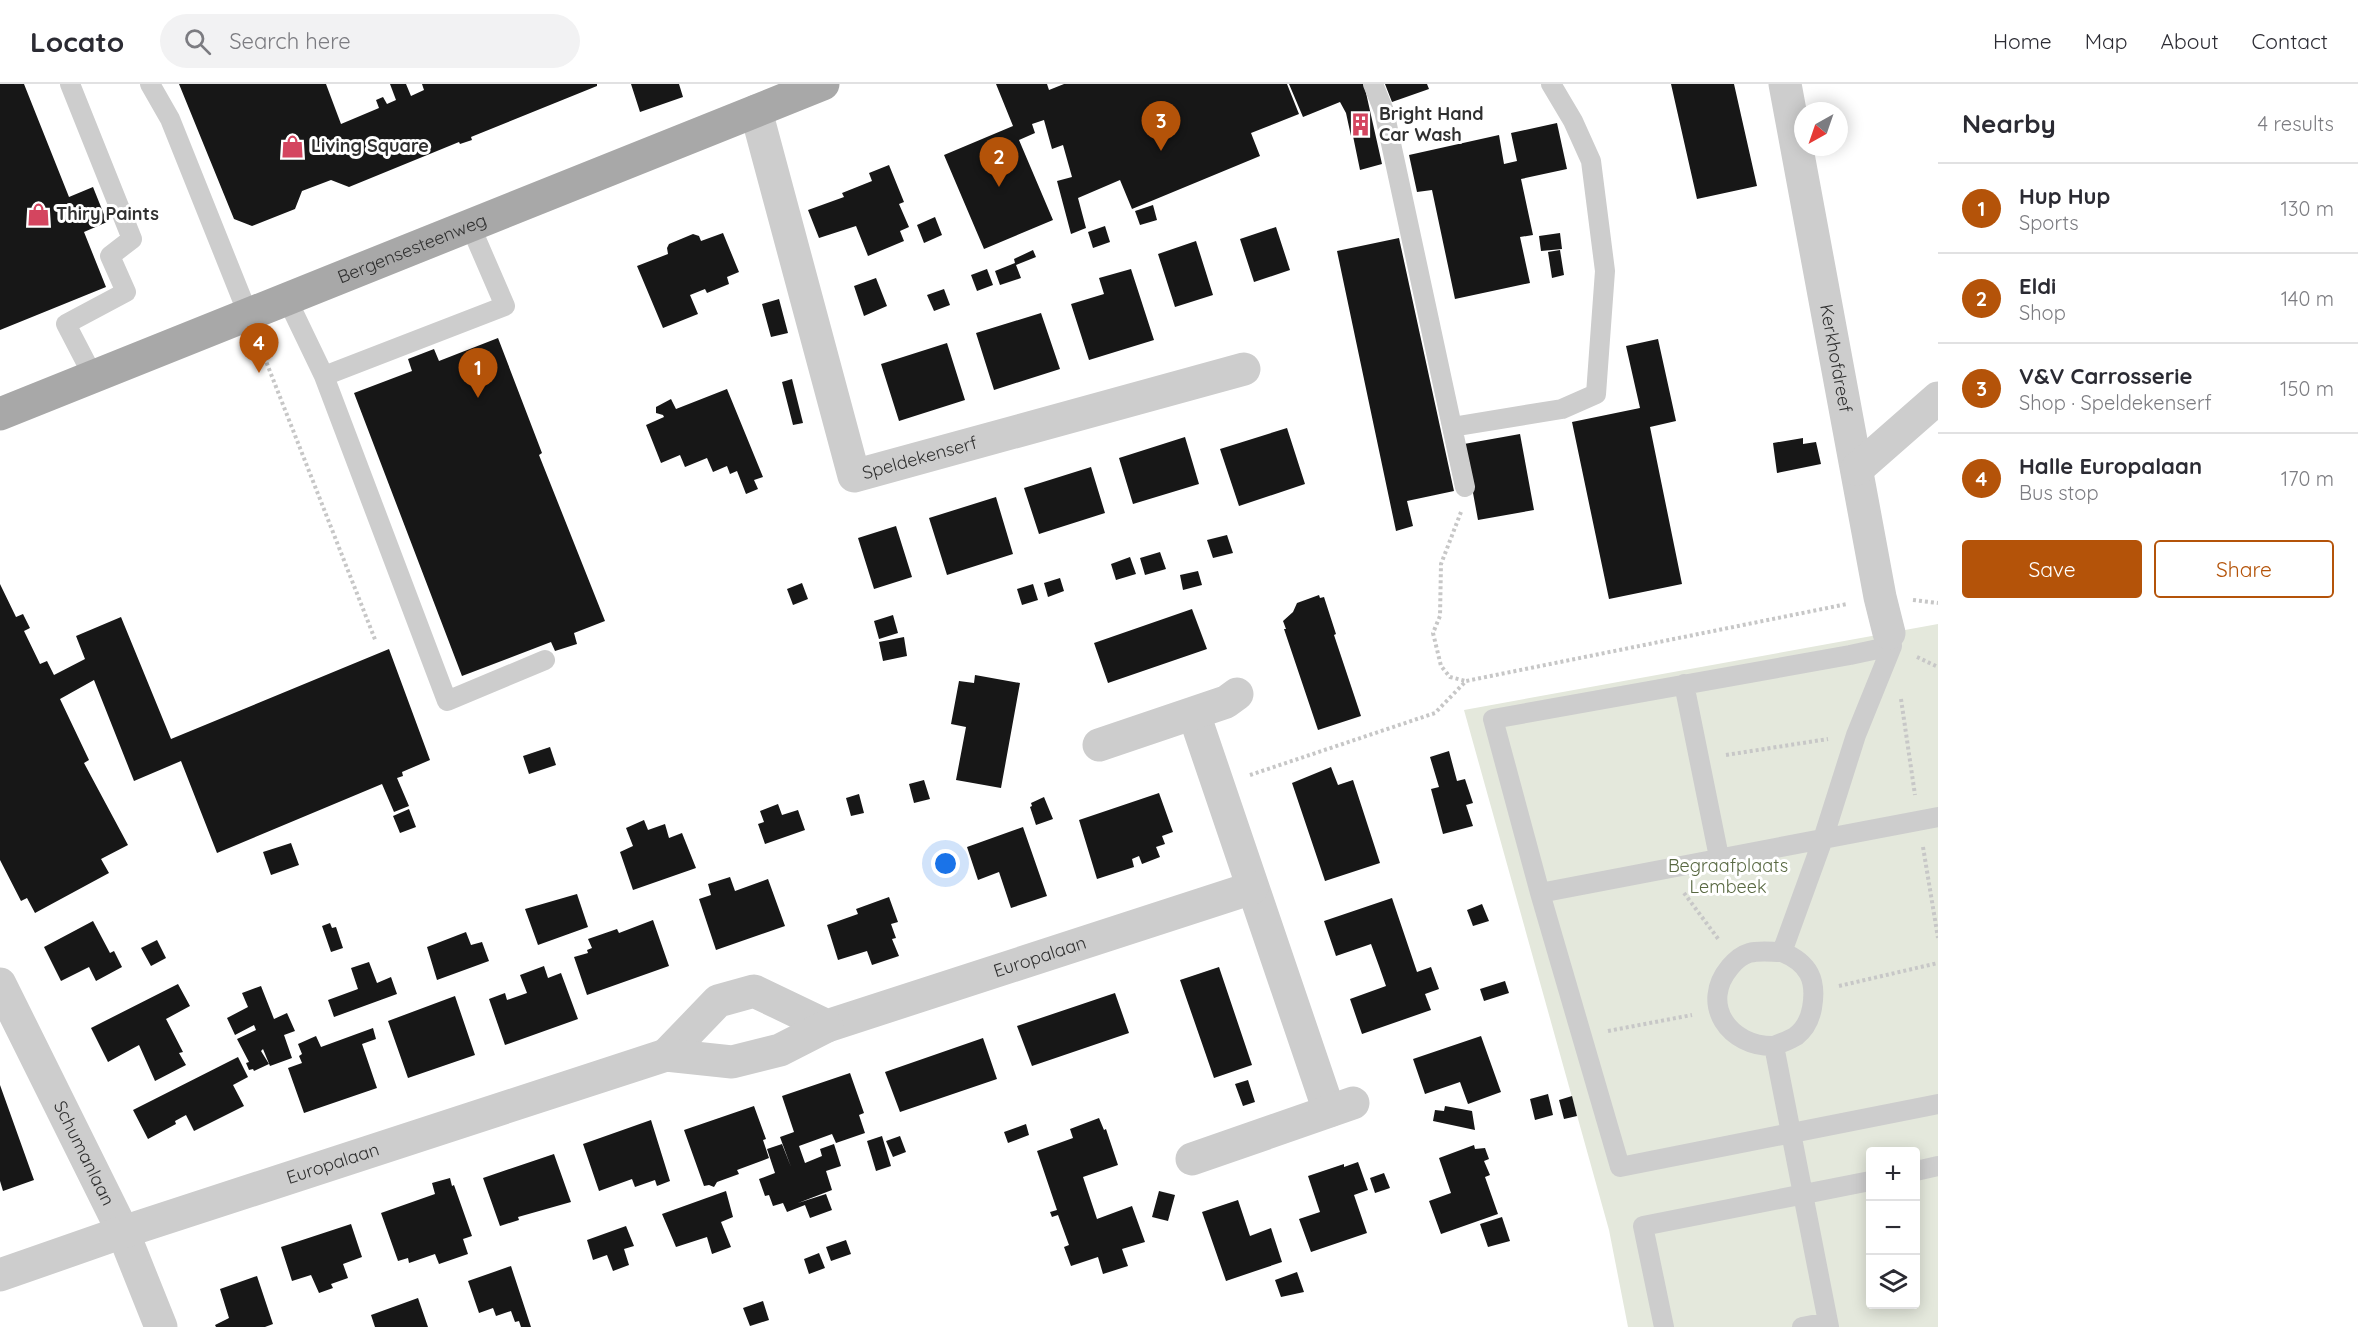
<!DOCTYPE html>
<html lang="en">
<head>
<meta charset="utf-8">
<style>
	:root { --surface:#fff; --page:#f2f2f3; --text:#2b2b33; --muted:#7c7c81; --line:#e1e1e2; --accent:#b45309 }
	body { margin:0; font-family:Quicksand,sans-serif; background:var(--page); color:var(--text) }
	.controls { position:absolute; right:18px; bottom:18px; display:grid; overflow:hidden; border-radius:6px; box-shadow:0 3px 15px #0003 }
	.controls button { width:54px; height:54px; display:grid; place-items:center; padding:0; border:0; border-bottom:2px solid var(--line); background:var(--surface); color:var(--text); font:30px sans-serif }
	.compass { position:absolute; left:1794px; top:18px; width:54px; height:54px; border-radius:50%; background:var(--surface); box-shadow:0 3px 15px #0003; rotate:220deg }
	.you { position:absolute; left:946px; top:780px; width:21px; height:21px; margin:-15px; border:4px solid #fff; border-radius:50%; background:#1a73e8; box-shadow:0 0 0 9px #1a73e833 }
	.badge { display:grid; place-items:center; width:39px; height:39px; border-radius:50%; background:var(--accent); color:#fff; font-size:20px; font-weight:700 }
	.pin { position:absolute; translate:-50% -50px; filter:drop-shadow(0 2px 3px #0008) }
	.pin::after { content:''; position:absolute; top:32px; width:21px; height:18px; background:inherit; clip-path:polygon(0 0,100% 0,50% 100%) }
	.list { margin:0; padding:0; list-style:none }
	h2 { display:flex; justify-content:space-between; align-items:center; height:78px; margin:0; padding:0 24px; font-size:26px }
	h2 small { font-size:20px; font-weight:400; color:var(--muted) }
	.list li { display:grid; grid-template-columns:39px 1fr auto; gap:18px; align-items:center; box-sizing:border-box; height:90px; padding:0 24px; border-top:2px solid var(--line) }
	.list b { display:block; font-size:22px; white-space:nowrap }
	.list p { margin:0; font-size:20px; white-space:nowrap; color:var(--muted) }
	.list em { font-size:20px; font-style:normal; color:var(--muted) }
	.actions { display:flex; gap:12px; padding:18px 24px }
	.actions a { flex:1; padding:14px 0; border:2px solid var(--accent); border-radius:6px; text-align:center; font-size:21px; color:var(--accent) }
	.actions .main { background:var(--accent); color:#fff }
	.icon { flex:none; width:33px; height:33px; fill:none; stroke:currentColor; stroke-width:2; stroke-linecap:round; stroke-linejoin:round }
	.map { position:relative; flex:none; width:1938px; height:1243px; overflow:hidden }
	header { display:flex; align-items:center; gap:36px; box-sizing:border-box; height:84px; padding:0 30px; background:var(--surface); border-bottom:2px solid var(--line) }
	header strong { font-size:28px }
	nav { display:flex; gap:33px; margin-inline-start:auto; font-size:21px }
	.search { width:420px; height:54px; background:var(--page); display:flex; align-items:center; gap:15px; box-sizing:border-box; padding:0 21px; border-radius:33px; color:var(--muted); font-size:22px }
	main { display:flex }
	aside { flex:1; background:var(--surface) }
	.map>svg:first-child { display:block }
</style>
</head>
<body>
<header>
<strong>Locato</strong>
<div class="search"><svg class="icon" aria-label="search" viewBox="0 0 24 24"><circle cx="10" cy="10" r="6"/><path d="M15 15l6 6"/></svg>Search here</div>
<nav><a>Home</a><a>Map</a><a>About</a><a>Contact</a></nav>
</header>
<main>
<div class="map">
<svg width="1938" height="1243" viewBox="0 0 1938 1243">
	<rect width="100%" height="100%" fill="#fff"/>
	<!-- green -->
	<path fill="#e4e8dc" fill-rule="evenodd" d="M1938,540V1243H1628L1609,1146L1464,626ZM1870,1068H1916V1220H1870Z"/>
	<!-- building -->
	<path fill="#171717" d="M0,0H24L69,113L93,103L107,138L84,148L106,203L0,246Z
		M179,0H326L341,40L379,24L376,16L383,13L387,20L396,16L390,0H406L411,12L424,6L422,0H597V2L471,53L472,56L460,60L459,58L349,103L331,96L302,107L295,125L252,142L234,135Z
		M631,0H679L683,13L640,28Z
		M996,0H1047L1049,6L1064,0H1287L1299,30L1251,49L1260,72L1132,125L1120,96L1078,114L1086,144L1071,150L1057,97L1072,93L1063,61L1052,65L1044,36L1032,40L1035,49L1019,56L1053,136L984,165L944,71L1013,42Z
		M1289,0H1364L1382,80L1360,86L1353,52H1351L1346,29L1340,18L1303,33Z
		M1385,0H1427L1429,5L1392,18Z
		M1671,0H1734L1757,102L1697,115Z
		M1557,39L1567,85L1521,95L1533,151L1520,153L1530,199L1455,215L1432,106L1417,108L1409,71L1499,51L1504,80L1517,77L1511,49Z
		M889,81L904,118L899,120L909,143L900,147L904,157L868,172L856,142L819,154L808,126L844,113L842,109L872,97L869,89Z
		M1153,121L1157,136L1140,141L1135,127Z
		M935,133L942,151L924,159L917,141Z
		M1105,142L1110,158L1093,164L1088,148Z
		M1276,143L1290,186L1254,198L1240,155Z
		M723,149L739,188L727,193L729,200L707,209L705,205L690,211L698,230L663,244L637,182L668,170L667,164L669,160L693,150L699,152L701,157Z
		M1560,149L1562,165L1541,167L1539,152Z
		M1399,154L1454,407L1407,417L1413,442L1396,447L1337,167Z
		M1196,157L1213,211L1175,223L1158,170Z
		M1033,166L1036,173L1016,181L1021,194L1000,201L995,187L1015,179L1014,175Z
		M1560,166L1564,191L1552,194L1548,168Z
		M987,185L993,201L977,207L971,191Z
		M1131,185L1154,256L1089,276L1071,220L1104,210L1099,194Z
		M876,194L887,222L864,232L854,202Z
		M944,205L950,221L934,227L927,211Z
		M779,215L788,249L771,253L762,220Z
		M1041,229L1060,285L994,306L976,249Z
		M498,254L542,369L539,371L605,537L574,549L577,560L555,567L551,558L462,592L354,309L412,287L408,275L434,265L439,277Z
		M1658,255L1676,337L1650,343L1682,500L1609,515L1572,338L1640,324L1626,262Z
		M947,259L965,316L899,337L881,280Z
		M792,295L803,339L793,341L782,298Z
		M727,305L763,393L754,396L758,405L746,410L737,387L730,390L727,382L713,388L707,374L685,383L680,371L661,379L646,341L664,333L663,331L656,329V323L671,315L676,325Z
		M1287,344L1305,400L1239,422L1220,365Z
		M1520,350L1534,426L1478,436L1464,360Z
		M1185,353L1199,400L1133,420L1119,374Z
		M1803,354V360L1816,358L1821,380L1777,389L1773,359Z
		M1091,383L1105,429L1039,450L1024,404Z
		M996,413L1013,470L947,491L929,434Z
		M896,442L912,493L874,505L858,454Z
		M1227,451L1233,469L1213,474L1207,456Z
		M1160,468L1166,485L1145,491L1140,474Z
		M1130,473L1136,490L1116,496L1111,480Z
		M1198,487L1202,501L1183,506L1180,491Z
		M1060,494L1064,507L1048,513L1044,499Z
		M802,499L808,515L793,521L787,505Z
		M0,500L16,533L23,530L30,544L24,547L40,580L47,577L54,591L85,575L76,552L121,533L171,655L389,565L430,676L402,688L403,692L397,694L409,722L394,728L382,700L217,769L181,677L134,697L94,596L60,615L89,676L84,679L128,761L101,775L109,789L35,829L27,814L21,817L0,776Z
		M1033,500L1038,516L1022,521L1017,505Z
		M1319,511L1320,514L1324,513L1336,550L1334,551L1361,632L1318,646L1284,545H1286L1283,537L1293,528L1297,519Z
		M1192,525L1207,565L1108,599L1094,559Z
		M893,531L898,549L879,555L874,537Z
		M904,553L907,572L883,577L879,558Z
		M975,591L1020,599L1001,704L956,696L966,643L951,640L959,597L974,599Z
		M550,663L556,681L529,690L523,672Z
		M1449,667L1457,697L1465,695L1473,719L1466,721L1473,742L1443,750L1431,705L1439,703L1430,673Z
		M1331,683L1338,701L1353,696L1380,779L1325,797L1292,699Z
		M924,696L930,715L914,719L909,700Z
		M1159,709L1173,748L1162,752L1165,760L1156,763L1160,773L1142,780L1139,772L1132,775L1134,783L1097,795L1079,736Z
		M859,710L864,729L851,732L846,714Z
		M1044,713L1053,735L1036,741L1030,723L1032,722L1031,719Z
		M778,720L782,731L798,726L805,746L765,760L758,740L764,738L760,727Z
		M409,725L416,743L400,749L393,732Z
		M644,736L648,746L665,740L669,754L682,749L696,784L633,806L620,768L633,762L626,744Z
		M1023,743L1047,812L1011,824L999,788L978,796L967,763Z
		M291,759L299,781L271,791L263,768Z
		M730,793L735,807L768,795L785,842L716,866L699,815L711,811L708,800Z
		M577,810L588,843L538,861L525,825Z
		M889,813L898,838L891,840L896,854L892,855L899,872L872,881L867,867L838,876L827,841L858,830L856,825Z
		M1392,814L1417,888L1431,883L1439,905L1425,910L1431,926L1362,950L1350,915L1386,902L1379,882L1371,860L1336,872L1324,837Z
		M1482,820L1489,837L1473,842L1467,826Z
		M653,836L669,882L587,911L574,873L588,869L587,866L592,864L588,855L617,845L619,849Z
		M93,837L110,869L114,867L122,883L96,897L89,883L61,897L44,863Z
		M330,839L332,844L336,843L343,864L331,868L322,842Z
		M466,848L471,861L482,858L489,877L437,896L427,863Z
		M157,856L166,874L151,882L141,864Z
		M369,878L377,899L391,893L397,910L334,933L328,916L358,905L351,884Z
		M544,882L548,894L561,889L578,935L505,961L489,915L505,909L507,916L527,909L520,891Z
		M1219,883L1252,981L1214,994L1180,896Z
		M1505,897L1509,909L1484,917L1480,905Z
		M178,900L190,922L166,935L183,968L179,969L186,981L155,997L139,961L108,978L91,944Z
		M261,902L274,935L287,929L295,947L284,951L292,974L270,982L263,965L261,967L269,980L254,987L253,985L249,986L246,979L249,978L237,955L256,946L254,941L235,951L227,934L248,923L242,909Z
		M1115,909L1129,949L1032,982L1017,942Z
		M455,912L475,971L408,994L388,937Z
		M373,944L376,955L362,960L377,1004L304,1029L288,984L302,979L299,972L302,970L298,960L316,952L321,963Z
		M1481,952L1501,1008L1468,1020L1460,998L1425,1010L1413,975Z
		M983,954L997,995L900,1028L885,988Z
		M238,973L248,993L233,1001L244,1022L194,1047L186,1031L175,1037L176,1040L148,1055L133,1026Z
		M850,989L864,1029L859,1031L865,1049L836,1059L832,1050L799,1062L805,1079L822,1072L820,1065L834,1060L841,1082L826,1087L832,1106L798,1119L826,1110L832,1126L810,1134L805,1121L787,1128L783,1119L773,1122L769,1111L765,1112L759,1095L775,1089L767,1065L782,1060L791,1083L780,1053L794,1048L782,1012Z
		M1248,996L1255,1018L1243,1022L1235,1000Z
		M0,1001L34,1096L3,1107L0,1097Z
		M1548,1010L1553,1031L1535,1036L1530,1015Z
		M1572,1012L1577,1032L1564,1035L1559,1016Z
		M754,1022L766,1055L763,1056L769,1074L737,1086L739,1090L717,1098L714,1103L709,1101L704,1102L684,1046Z
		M1445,1022L1472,1027L1475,1046L1433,1037L1435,1026L1444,1027Z
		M1099,1034L1104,1046L1106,1045L1118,1081L1083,1093L1097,1135L1132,1122L1145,1158L1122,1165L1128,1182L1103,1190L1098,1173L1071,1182L1064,1163L1069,1161L1058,1131L1052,1133L1050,1128L1057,1126L1037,1067L1073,1054L1070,1045Z
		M651,1036L670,1097L657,1102L655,1096L635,1103L632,1095L599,1107L583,1060Z
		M1026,1040L1029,1051L1008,1059L1004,1048Z
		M882,1052L891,1082L876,1087L867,1057Z
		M900,1052L906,1068L893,1073L886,1057Z
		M1474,1061L1475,1065L1485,1064L1489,1075L1484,1077L1490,1091L1485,1093L1498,1130L1441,1150L1429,1117L1451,1109L1439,1074Z
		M554,1070L571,1118L518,1133L519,1136L500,1142L483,1094Z
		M1358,1078L1368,1106L1354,1111L1367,1149L1311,1168L1299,1135L1320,1128L1308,1092L1344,1080V1083Z
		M1384,1089L1390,1104L1375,1109L1370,1094Z
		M450,1094L452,1102L454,1101L472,1152L463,1155L468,1170L439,1180L435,1170L409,1179L408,1174L398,1177L381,1129L435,1110L432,1099Z
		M726,1107L733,1133L721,1138L731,1163L712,1170L707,1153L676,1163L662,1130Z
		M1159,1107L1175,1111L1168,1137L1152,1133Z
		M1238,1116L1250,1152L1271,1144L1282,1178L1226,1197L1202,1128Z
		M1502,1133L1510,1157L1488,1163L1480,1140Z
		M351,1140L362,1173L343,1180L348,1194L331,1200L333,1204L319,1209L311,1191L292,1197L281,1163Z
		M626,1142L634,1162L624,1165L629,1181L613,1187L607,1171L593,1176L587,1156Z
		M846,1156L851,1170L831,1177L826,1163Z
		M819,1169L825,1184L809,1190L804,1175Z
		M511,1182L531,1243H521L519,1237L515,1238L511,1227L496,1232L493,1224L479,1229L468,1197Z
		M1297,1188L1304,1208L1281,1213L1275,1196Z
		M257,1192L273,1240L265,1243H216L215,1241L229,1234L220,1205Z
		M418,1214L428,1243H375L371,1231Z
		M763,1217L769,1236L750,1242L743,1224Z"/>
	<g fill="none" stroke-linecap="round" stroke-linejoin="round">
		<!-- path -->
		<path stroke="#c7c7c7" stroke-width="4" stroke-dasharray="3 3" stroke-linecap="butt" d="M260,262L376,558
			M1461,428L1441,480L1440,532L1433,549L1441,582L1450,593L1466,597
			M1913,516L1938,519
			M1917,573L1938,583
			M1901,615L1915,711
			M1726,671L1828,655
			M1250,691L1435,629L1466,597L1847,520
			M1923,763L1938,854
			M1684,809L1719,856
			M1839,902L1938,879
			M1608,947L1692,931"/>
		<!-- service -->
		<path stroke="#cdcdcd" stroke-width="20" d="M70,0L132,155L110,172L126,208L66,240L93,292
			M150,0L170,35L248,230
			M1373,0L1384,27L1465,403
			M287,215L324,292L505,222L470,141
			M324,292L447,617L545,576
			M1452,343L1562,325L1596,310L1605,187L1591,77L1573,37L1551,0
			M1892,562L1850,571L1493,635L1540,809L1620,1083L1938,1020
			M1684,600L1719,773
			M1540,809L1938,733
			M1774,962C1781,959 1790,956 1796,952C1805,945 1810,935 1812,924C1817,896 1809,879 1782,868
			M1916,1087L1938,1082
			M1664,1243L1643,1142L1870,1097
			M1802,1243L1828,1238
			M1829,1243L1774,962C1729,963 1699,920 1730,883C1735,877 1742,871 1749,869C1759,866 1772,868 1782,868L1823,755L1856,651L1892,562L1890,553"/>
		<!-- minor -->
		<g stroke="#cdcdcd" stroke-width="33">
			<path id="s1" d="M1785,0L1880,513L1889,549"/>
			<path id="s2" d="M756,27L854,392L1244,285"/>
			<path d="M1857,385L1938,314"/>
			<path d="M1194,630L1329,1027"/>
			<path d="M1099,661L1226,618L1237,610"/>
			<path id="s3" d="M0,900L123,1148L161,1243"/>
			<path id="s4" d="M666,971L718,917L754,907L827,942L1252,804"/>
			<path d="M1192,1075L1353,1019"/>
			<path id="s5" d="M0,1191L123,1148L666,971L732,978L780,966L827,942"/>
		</g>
		<!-- primary -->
		<path stroke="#a8a8a8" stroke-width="33" id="s6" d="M0,330L823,0"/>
	</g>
	<!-- icons -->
	<defs>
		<symbol id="building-bare" viewBox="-9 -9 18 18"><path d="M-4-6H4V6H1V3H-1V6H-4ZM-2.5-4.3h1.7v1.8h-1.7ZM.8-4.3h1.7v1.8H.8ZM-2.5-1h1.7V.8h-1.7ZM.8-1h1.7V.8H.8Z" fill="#d4455f" stroke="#fff" stroke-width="2.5" paint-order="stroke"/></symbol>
		<symbol id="shop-bare" viewBox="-9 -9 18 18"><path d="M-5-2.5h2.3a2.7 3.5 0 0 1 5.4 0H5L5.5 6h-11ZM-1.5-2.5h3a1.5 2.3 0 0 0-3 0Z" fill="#d4455f" stroke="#fff" stroke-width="2.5" paint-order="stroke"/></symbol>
	</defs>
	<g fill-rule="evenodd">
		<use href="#building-bare" x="1344" y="24" width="33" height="33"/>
		<use href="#shop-bare" x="276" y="46" width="33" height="33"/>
		<use href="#shop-bare" x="22" y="114" width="33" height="33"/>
	</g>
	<g text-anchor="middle" stroke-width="6" stroke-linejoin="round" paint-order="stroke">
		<!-- poi labels -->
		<g font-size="18" font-weight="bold" fill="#303030" stroke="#fff" text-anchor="start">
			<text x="1379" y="36">Bright Hand<tspan x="1379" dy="21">Car Wash</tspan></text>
			<text x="311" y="68">Living Square</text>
			<text x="56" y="136">Thiry Paints</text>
		</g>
		<!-- street labels -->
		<g font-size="18" fill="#303030" stroke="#fff">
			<text dy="6" stroke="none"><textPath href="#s6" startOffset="444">Bergensesteenweg</textPath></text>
			<text dy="6" stroke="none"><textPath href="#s1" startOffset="279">Kerkhofdreef</textPath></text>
			<text dy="6" stroke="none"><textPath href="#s2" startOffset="446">Speldekenserf</textPath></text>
			<text dy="6" stroke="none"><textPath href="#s4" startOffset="417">Europalaan</textPath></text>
			<text dy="6" stroke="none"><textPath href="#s3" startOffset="189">Schumanlaan</textPath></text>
			<text dy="6" stroke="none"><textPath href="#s5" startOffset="351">Europalaan</textPath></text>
		</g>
		<!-- park labels -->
		<g font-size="18" fill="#586841" stroke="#fff">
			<text x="1728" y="788">Begraafplaats<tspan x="1728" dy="21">Lembeek</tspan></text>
		</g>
	</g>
</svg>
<div class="controls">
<button>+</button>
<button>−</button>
<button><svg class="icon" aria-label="layers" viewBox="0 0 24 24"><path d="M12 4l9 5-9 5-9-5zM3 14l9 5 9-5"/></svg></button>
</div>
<svg class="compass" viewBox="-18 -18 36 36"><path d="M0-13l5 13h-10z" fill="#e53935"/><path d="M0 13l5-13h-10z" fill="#7c7c81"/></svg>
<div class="you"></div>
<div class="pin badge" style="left:478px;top:314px">1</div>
<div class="pin badge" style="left:999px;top:103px">2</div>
<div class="pin badge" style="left:1161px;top:67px">3</div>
<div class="pin badge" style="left:259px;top:289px">4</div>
</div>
<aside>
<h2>Nearby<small>4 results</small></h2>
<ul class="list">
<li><span class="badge">1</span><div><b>Hup Hup</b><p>Sports</p></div><em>130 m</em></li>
<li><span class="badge">2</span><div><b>Eldi</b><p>Shop</p></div><em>140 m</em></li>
<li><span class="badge">3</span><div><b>V&amp;V Carrosserie</b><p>Shop · Speldekenserf</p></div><em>150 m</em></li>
<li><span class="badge">4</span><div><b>Halle Europalaan</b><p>Bus stop</p></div><em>170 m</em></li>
</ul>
<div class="actions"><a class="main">Save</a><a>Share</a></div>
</aside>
</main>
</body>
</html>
